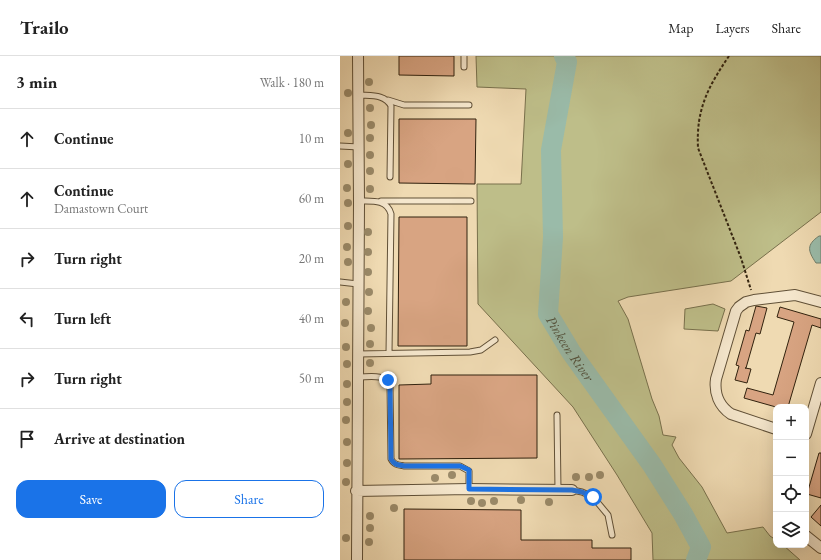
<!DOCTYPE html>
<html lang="en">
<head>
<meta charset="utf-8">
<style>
	:root { --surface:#fff; --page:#f2f2f2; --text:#222; --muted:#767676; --line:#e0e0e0; --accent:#1a73e8 }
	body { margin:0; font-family:"EB Garamond",serif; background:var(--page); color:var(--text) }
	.controls { position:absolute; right:12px; bottom:12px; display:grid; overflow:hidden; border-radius:8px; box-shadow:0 4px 16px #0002 }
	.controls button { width:36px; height:36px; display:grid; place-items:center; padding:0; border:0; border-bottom:1px solid var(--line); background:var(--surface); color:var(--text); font:20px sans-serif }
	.stop { position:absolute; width:12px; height:12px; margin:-9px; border:3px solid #1a73e8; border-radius:50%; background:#fff }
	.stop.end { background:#1a73e8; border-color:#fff; box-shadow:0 1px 4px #0008 }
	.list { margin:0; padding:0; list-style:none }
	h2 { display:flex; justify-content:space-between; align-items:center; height:52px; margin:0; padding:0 16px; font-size:17px }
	h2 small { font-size:13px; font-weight:400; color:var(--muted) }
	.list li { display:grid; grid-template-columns:26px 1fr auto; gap:12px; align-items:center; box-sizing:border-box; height:60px; padding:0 16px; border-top:1px solid var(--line) }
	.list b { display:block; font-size:15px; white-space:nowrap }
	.list p { margin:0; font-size:13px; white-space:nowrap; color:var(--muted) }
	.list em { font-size:13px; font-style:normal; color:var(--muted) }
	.actions { display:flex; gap:8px; padding:12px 16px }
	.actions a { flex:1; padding:9px 0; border:1px solid var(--accent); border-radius:12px; text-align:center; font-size:14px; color:var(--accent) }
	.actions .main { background:var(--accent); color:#fff }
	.icon { flex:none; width:22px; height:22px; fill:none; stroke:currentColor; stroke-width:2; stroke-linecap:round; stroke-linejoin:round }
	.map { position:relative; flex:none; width:481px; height:504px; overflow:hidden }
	header { display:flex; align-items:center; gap:24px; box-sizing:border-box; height:56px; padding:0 20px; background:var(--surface); border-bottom:1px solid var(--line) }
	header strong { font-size:19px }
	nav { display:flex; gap:22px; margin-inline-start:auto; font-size:14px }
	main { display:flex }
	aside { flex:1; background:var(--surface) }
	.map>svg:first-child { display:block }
</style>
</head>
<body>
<header>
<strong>Trailo</strong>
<nav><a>Map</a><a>Layers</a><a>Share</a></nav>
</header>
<main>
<aside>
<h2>3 min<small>Walk · 180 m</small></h2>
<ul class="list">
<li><svg class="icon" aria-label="ahead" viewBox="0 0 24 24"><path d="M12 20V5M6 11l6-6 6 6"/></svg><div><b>Continue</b></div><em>10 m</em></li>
<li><svg class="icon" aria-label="ahead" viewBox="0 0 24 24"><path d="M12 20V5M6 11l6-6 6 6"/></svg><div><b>Continue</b><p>Damastown Court</p></div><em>60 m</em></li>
<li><svg class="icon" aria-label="right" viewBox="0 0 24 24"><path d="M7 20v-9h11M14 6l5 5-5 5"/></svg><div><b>Turn right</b></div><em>20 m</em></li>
<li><svg class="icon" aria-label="left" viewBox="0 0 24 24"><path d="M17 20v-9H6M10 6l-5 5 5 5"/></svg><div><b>Turn left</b></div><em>40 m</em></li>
<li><svg class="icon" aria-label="right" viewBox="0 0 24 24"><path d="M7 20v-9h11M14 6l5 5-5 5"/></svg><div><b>Turn right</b></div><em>50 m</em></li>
<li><svg class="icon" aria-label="arrive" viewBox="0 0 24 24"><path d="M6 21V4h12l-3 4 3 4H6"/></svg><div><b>Arrive at destination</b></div></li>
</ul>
<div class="actions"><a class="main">Save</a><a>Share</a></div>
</aside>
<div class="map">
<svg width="481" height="504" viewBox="0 0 481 504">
	<rect width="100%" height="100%" fill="#efdab2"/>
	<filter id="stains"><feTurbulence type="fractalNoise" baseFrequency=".005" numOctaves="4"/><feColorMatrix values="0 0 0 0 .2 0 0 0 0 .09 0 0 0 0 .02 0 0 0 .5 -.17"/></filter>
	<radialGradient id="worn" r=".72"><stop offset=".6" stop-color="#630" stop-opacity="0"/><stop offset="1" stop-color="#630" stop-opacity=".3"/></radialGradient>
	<!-- green -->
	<path fill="#bebe89" stroke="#78704c" d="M136,0H481V156L391,225L288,241L278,245L288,263L312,343L319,360L323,379L336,381L332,389L339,402L362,431L387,477L423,471L430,480L436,484V489H443L460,504H313L312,477L277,419L233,351L138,248L137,128H181L186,33L137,31Z
		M373,248L385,253L378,275L344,273L345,253Z"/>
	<!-- water -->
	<path fill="#9abba9" stroke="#707e6b" d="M479,180H481V207H476C468,195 466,189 479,180Z"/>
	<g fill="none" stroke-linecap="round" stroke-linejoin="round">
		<!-- river -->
		<path stroke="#9abba9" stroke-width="20" id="s1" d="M224,0L227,6L211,94L213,181L208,258L231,296L312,409L343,458L361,491L356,504"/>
	</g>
	<!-- building -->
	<path fill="#d8a482" stroke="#31220e" d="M59,0H114V20L59,19Z
		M59,63H136L135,128L59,127Z
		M59,161H127V290H58Z
		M416,250L427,252L420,278L416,277L406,312H405L411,313L407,327L395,324L399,310L396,309L406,274L409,275Z
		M440,251L481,263V272L472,269L448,351H436L404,342L407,332L433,339L454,266L437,261Z
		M91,319H197V402L59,403V329L91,328Z
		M479,397H481V442L467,438Z
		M481,449V470L471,461Z
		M64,453L181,454V484H252V492H291V504H64Z"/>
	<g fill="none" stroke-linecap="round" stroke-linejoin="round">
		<defs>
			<path id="lane" d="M124,11V0
				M19,39C31,40 45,38 51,50L50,121
				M48,44L64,49H129
				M0,90L19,91
				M19,145C32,145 47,143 51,158L49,297
				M41,145H131
				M0,226L18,228
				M18,298L130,296L141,294L155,284
				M18,321C30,321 44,317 50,330L51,403C54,409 58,409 65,410H120L129,415V433
				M217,359L218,434
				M232,434L242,436L253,441L268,459L272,479"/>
			<path id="street" d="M436,373L391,358C379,350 374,337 376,323L396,255L399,251L406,246L414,244L455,239L481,246
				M466,378L481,327
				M16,435L129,433L232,434
				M466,480L481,492
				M17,504L19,147L18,0"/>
		</defs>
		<!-- lane casing -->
		<use href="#lane" stroke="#605037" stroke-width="7"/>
		<!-- street casing -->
		<use href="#street" stroke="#605037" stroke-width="12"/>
		<!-- path -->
		<path stroke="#31220e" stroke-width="2" stroke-dasharray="3 2" stroke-linecap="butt" d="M389,0C368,31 356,53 358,92L401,202L411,234"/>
		<!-- lane -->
		<use href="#lane" stroke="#f5e7cd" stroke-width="5"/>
		<!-- street -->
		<use href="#street" stroke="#f5e7cd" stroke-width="10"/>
	</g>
	<!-- trees -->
	<g fill="#9a8a69">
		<circle cx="29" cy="26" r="4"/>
		<circle cx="8" cy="37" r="4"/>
		<circle cx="30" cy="52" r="4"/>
		<circle cx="31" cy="69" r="4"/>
		<circle cx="8" cy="77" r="4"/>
		<circle cx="30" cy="82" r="4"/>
		<circle cx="30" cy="99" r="4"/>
		<circle cx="8" cy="108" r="4"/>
		<circle cx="30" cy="115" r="4"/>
		<circle cx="7" cy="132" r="4"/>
		<circle cx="30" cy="133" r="4"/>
		<circle cx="8" cy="147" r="4"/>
		<circle cx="8" cy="170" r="4"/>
		<circle cx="28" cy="176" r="4"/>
		<circle cx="7" cy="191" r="4"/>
		<circle cx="28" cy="196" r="4"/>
		<circle cx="8" cy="206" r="4"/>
		<circle cx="28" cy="216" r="4"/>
		<circle cx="29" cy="236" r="4"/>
		<circle cx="6" cy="246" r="4"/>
		<circle cx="28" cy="255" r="4"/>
		<circle cx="5" cy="267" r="4"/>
		<circle cx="31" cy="272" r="4"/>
		<circle cx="30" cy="288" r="4"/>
		<circle cx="6" cy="291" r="4"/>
		<circle cx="30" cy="307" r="4"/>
		<circle cx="7" cy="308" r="4"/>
		<circle cx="7" cy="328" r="4"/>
		<circle cx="7" cy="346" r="4"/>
		<circle cx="6" cy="364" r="4"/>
		<circle cx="7" cy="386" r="4"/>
		<circle cx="7" cy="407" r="4"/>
		<circle cx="112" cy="419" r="4"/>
		<circle cx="260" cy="419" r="4"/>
		<circle cx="236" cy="421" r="4"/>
		<circle cx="249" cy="421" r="4"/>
		<circle cx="95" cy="422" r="4"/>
		<circle cx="6" cy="426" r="4"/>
		<circle cx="181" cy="444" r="4"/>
		<circle cx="131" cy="445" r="4"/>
		<circle cx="154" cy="445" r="4"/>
		<circle cx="209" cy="446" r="4"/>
		<circle cx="142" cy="447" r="4"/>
		<circle cx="54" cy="452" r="4"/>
		<circle cx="30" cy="460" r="4"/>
		<circle cx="30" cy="472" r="4"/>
		<circle cx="6" cy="482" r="4"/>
		<circle cx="29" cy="486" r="4"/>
	</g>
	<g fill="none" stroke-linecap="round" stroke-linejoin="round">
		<!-- route -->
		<path stroke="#1a73e8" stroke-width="5" d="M48,324L50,330L51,403C54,409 58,409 65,410H120L129,414V433L232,434L242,436L253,441"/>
	</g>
	<g text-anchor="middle" stroke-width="4" stroke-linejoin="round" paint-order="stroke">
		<!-- water labels -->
		<g font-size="14" font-style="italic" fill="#50503c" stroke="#f5e7cd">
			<text dy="5" stroke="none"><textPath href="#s1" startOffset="301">Pinkeen River</textPath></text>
		</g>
	</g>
	<rect width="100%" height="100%" filter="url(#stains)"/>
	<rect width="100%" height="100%" fill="url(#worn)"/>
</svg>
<div class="controls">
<button>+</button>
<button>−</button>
<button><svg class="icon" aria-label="locate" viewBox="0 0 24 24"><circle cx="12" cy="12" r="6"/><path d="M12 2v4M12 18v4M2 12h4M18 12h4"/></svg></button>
<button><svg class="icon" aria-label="layers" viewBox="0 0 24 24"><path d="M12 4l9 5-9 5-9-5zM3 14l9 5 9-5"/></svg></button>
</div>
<div class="stop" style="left:253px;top:441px"></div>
<div class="stop end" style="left:48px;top:324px"></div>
</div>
</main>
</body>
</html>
